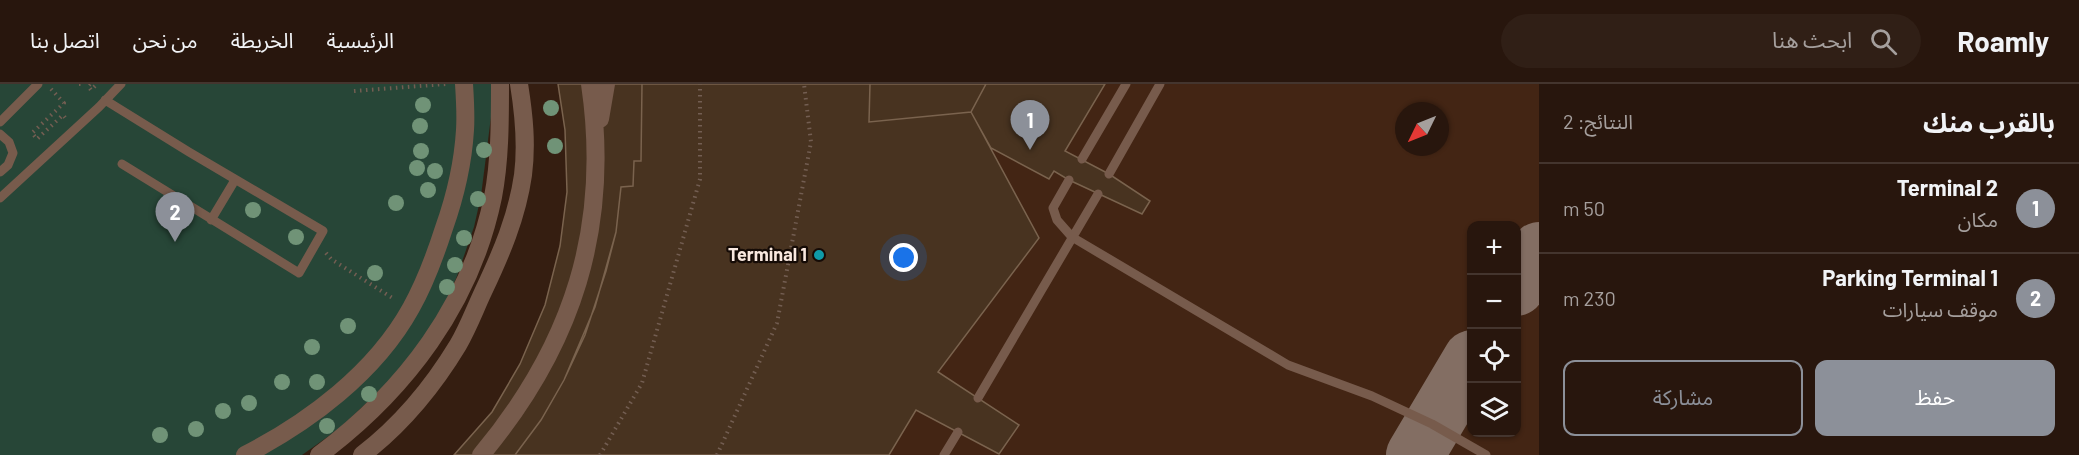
<!DOCTYPE html>
<html lang="ar">
<head>
<meta charset="utf-8">
<style>
	:root { --surface:#28160d; --page:#301f16; --text:#f1f3f6; --muted:#a59f9d; --line:#44352e; --accent:#8c9099 }
	body { margin:0; font-family:Barlow,"Noto Sans Arabic",sans-serif; background:var(--page); color:var(--text); direction:rtl }
	.controls { position:absolute; right:18px; bottom:18px; display:grid; overflow:hidden; border-radius:12px; box-shadow:0 2px 4px #0004 }
	.controls button { width:54px; height:54px; display:grid; place-items:center; padding:0; border:0; border-bottom:2px solid var(--line); background:var(--surface); color:var(--text); font:30px sans-serif }
	.compass { position:absolute; left:1395px; top:18px; width:54px; height:54px; border-radius:50%; background:var(--surface); box-shadow:0 2px 4px #0004; rotate:227deg }
	.you { position:absolute; left:904px; top:174px; width:21px; height:21px; margin:-15px; border:4px solid #fff; border-radius:50%; background:#1a73e8; box-shadow:0 0 0 9px #1a73e833 }
	.badge { display:grid; place-items:center; width:39px; height:39px; border-radius:50%; background:var(--accent); color:#fff; font-size:20px; font-weight:700 }
	.pin { position:absolute; translate:-50% -50px; filter:drop-shadow(0 2px 3px #0008) }
	.pin::after { content:''; position:absolute; top:32px; width:21px; height:18px; background:inherit; clip-path:polygon(0 0,100% 0,50% 100%) }
	.list { margin:0; padding:0; list-style:none }
	h2 { display:flex; justify-content:space-between; align-items:center; height:78px; margin:0; padding:0 24px; font-size:26px }
	h2 small { font-size:20px; font-weight:400; color:var(--muted) }
	.list li { display:grid; grid-template-columns:39px 1fr auto; gap:18px; align-items:center; box-sizing:border-box; height:90px; padding:0 24px; border-top:2px solid var(--line) }
	.list b { display:block; font-size:22px; white-space:nowrap }
	.list p { margin:0; font-size:20px; white-space:nowrap; color:var(--muted) }
	.list em { font-size:20px; font-style:normal; color:var(--muted) }
	.actions { display:flex; gap:12px; padding:18px 24px }
	.actions a { flex:1; padding:14px 0; border:2px solid var(--accent); border-radius:12px; text-align:center; font-size:21px; color:var(--accent) }
	.actions .main { background:var(--accent); color:#fff }
	.icon { flex:none; width:33px; height:33px; fill:none; stroke:currentColor; stroke-width:2; stroke-linecap:round; stroke-linejoin:round }
	.map { position:relative; flex:none; width:1539px; height:371px; overflow:hidden; direction:ltr }
	header { display:flex; align-items:center; gap:36px; box-sizing:border-box; height:84px; padding:0 30px; background:var(--surface); border-bottom:2px solid var(--line) }
	header strong { font-size:28px }
	nav { display:flex; gap:33px; margin-inline-start:auto; font-size:21px }
	.search { width:420px; height:54px; background:var(--page); display:flex; align-items:center; gap:15px; box-sizing:border-box; padding:0 21px; border-radius:33px; color:var(--muted); font-size:22px }
	main { display:flex }
	aside { flex:1; background:var(--surface) }
	.map>svg:first-child { display:block }
</style>
</head>
<body>
<header>
<strong>Roamly</strong>
<div class="search"><svg class="icon" aria-label="search" viewBox="0 0 24 24"><circle cx="10" cy="10" r="6"/><path d="M15 15l6 6"/></svg>ابحث هنا</div>
<nav><a>الرئيسية</a><a>الخريطة</a><a>من نحن</a><a>اتصل بنا</a></nav>
</header>
<main>
<aside>
<h2>بالقرب منك<small>النتائج: 2</small></h2>
<ul class="list">
<li><span class="badge">1</span><div><b>Terminal 2</b><p>مكان</p></div><em>50 m</em></li>
<li><span class="badge">2</span><div><b>Parking Terminal 1</b><p>موقف سيارات</p></div><em>230 m</em></li>
</ul>
<div class="actions"><a class="main">حفظ</a><a>مشاركة</a></div>
</aside>
<div class="map">
<svg width="1539" height="371" viewBox="0 0 1539 371">
	<rect width="100%" height="100%" fill="#351e11"/>
	<!-- built -->
	<path fill="#432514" fill-rule="evenodd" d="M642,0H1539V371H515L564,296L595,223L606,187ZM1404,27H1440V63H1404ZM1472,141H1516V348H1472Z"/>
	<!-- green -->
	<path fill="#274637" d="M0,0H493V17L481,112L474,143L457,192L443,225L414,274L340,344L302,371H0Z"/>
	<g fill="none" stroke-linecap="round" stroke-linejoin="round">
		<!-- taxiway -->
		<path stroke="#836e63" stroke-width="58" d="M1516,203L1539,167
			M1415,371L1472,275"/>
	</g>
	<!-- building -->
	<path fill="#483320" stroke="#7a634e" stroke-width="1.5" d="M558,0H642L641,77H634L633,102L621,103L616,148L606,187L585,251L564,296L541,336L515,371H454L492,328L520,280L545,221L560,162L567,108L565,46Z
		M642,0H870L869,38L971,28L1039,154L938,288L1019,341L999,370L916,326L889,371H515L541,336L564,296L595,223L616,148L621,103L633,102L634,77H641Z
		M870,0H986L971,28L869,38Z
		M986,0H1105L1065,67L1109,90L1150,117L1142,130L1069,96L1054,87L1049,95L991,64L971,28Z"/>
	<g fill="none" stroke-linecap="round" stroke-linejoin="round">
		<!-- path -->
		<path stroke="#735e52" stroke-width="4" stroke-dasharray="1.5 4.5" stroke-linecap="butt" d="M79,0H82
			M90,0L88,2L91,6L97,0
			M51,5L64,19L32,49L37,55L63,31L67,36
			M354,7L446,0
			M326,169L331,175L394,215
			M600,371L642,299L700,95V0
			M717,371L777,239L811,58L804,0"/>
		<!-- lane -->
		<path stroke="#775b4c" stroke-width="9" d="M105,16L189,68L323,147L299,189L122,80
			M0,38L38,0
			M0,50L9,58L13,69L8,81L0,88
			M1082,75L1126,0
			M1109,90L1160,0
			M1069,96L1053,124L1057,136L1072,153L1288,281L1372,312L1432,340L1486,371
			M0,114L99,23L121,0
			M211,136L235,96
			M978,314L1098,110
			M944,371L958,348"/>
		<!-- street -->
		<path stroke="#775b4c" stroke-width="18" d="M600,35L606,0
			M245,371C309,338 375,289 411,224C425,199 435,172 444,144C455,113 463,79 465,46C466,31 465,15 464,0
			M319,371C405,307 471,220 493,113C500,76 500,38 500,0
			M362,371C401,341 432,304 458,261C468,244 475,225 483,208C501,170 517,133 523,91C527,60 524,31 519,0
			M481,371C573,261 611,143 590,0"/>
	</g>
	<!-- trees -->
	<g fill="#709377">
		<circle cx="423" cy="21" r="8"/>
		<circle cx="551" cy="24" r="8"/>
		<circle cx="420" cy="42" r="8"/>
		<circle cx="555" cy="62" r="8"/>
		<circle cx="484" cy="66" r="8"/>
		<circle cx="421" cy="67" r="8"/>
		<circle cx="417" cy="84" r="8"/>
		<circle cx="435" cy="87" r="8"/>
		<circle cx="428" cy="106" r="8"/>
		<circle cx="478" cy="115" r="8"/>
		<circle cx="396" cy="119" r="8"/>
		<circle cx="253" cy="126" r="8"/>
		<circle cx="296" cy="153" r="8"/>
		<circle cx="464" cy="154" r="8"/>
		<circle cx="455" cy="181" r="8"/>
		<circle cx="375" cy="189" r="8"/>
		<circle cx="447" cy="203" r="8"/>
		<circle cx="348" cy="242" r="8"/>
		<circle cx="312" cy="263" r="8"/>
		<circle cx="282" cy="298" r="8"/>
		<circle cx="317" cy="298" r="8"/>
		<circle cx="369" cy="310" r="8"/>
		<circle cx="249" cy="319" r="8"/>
		<circle cx="223" cy="327" r="8"/>
		<circle cx="327" cy="342" r="8"/>
		<circle cx="196" cy="345" r="8"/>
		<circle cx="160" cy="351" r="8"/>
	</g>
	<!-- markers -->
	<circle fill="#0f9aa8" stroke="#150b06" stroke-width="2" cx="819" cy="171" r="6"/>
	<g text-anchor="middle" stroke-width="4.5" stroke-linejoin="round" paint-order="stroke">
		<!-- poi labels -->
		<g font-size="18" font-weight="bold" fill="#f9e8df" stroke="#150b06" text-anchor="end">
			<text x="807" y="177">Terminal 1</text>
		</g>
	</g>
</svg>
<div class="controls">
<button>+</button>
<button>−</button>
<button><svg class="icon" aria-label="locate" viewBox="0 0 24 24"><circle cx="12" cy="12" r="6"/><path d="M12 2v4M12 18v4M2 12h4M18 12h4"/></svg></button>
<button><svg class="icon" aria-label="layers" viewBox="0 0 24 24"><path d="M12 4l9 5-9 5-9-5zM3 14l9 5 9-5"/></svg></button>
</div>
<svg class="compass" viewBox="-18 -18 36 36"><path d="M0-13l5 13h-10z" fill="#e53935"/><path d="M0 13l5-13h-10z" fill="#a59f9d"/></svg>
<div class="you"></div>
<div class="pin badge" style="left:1030px;top:66px">1</div>
<div class="pin badge" style="left:175px;top:158px">2</div>
</div>
</main>
</body>
</html>
